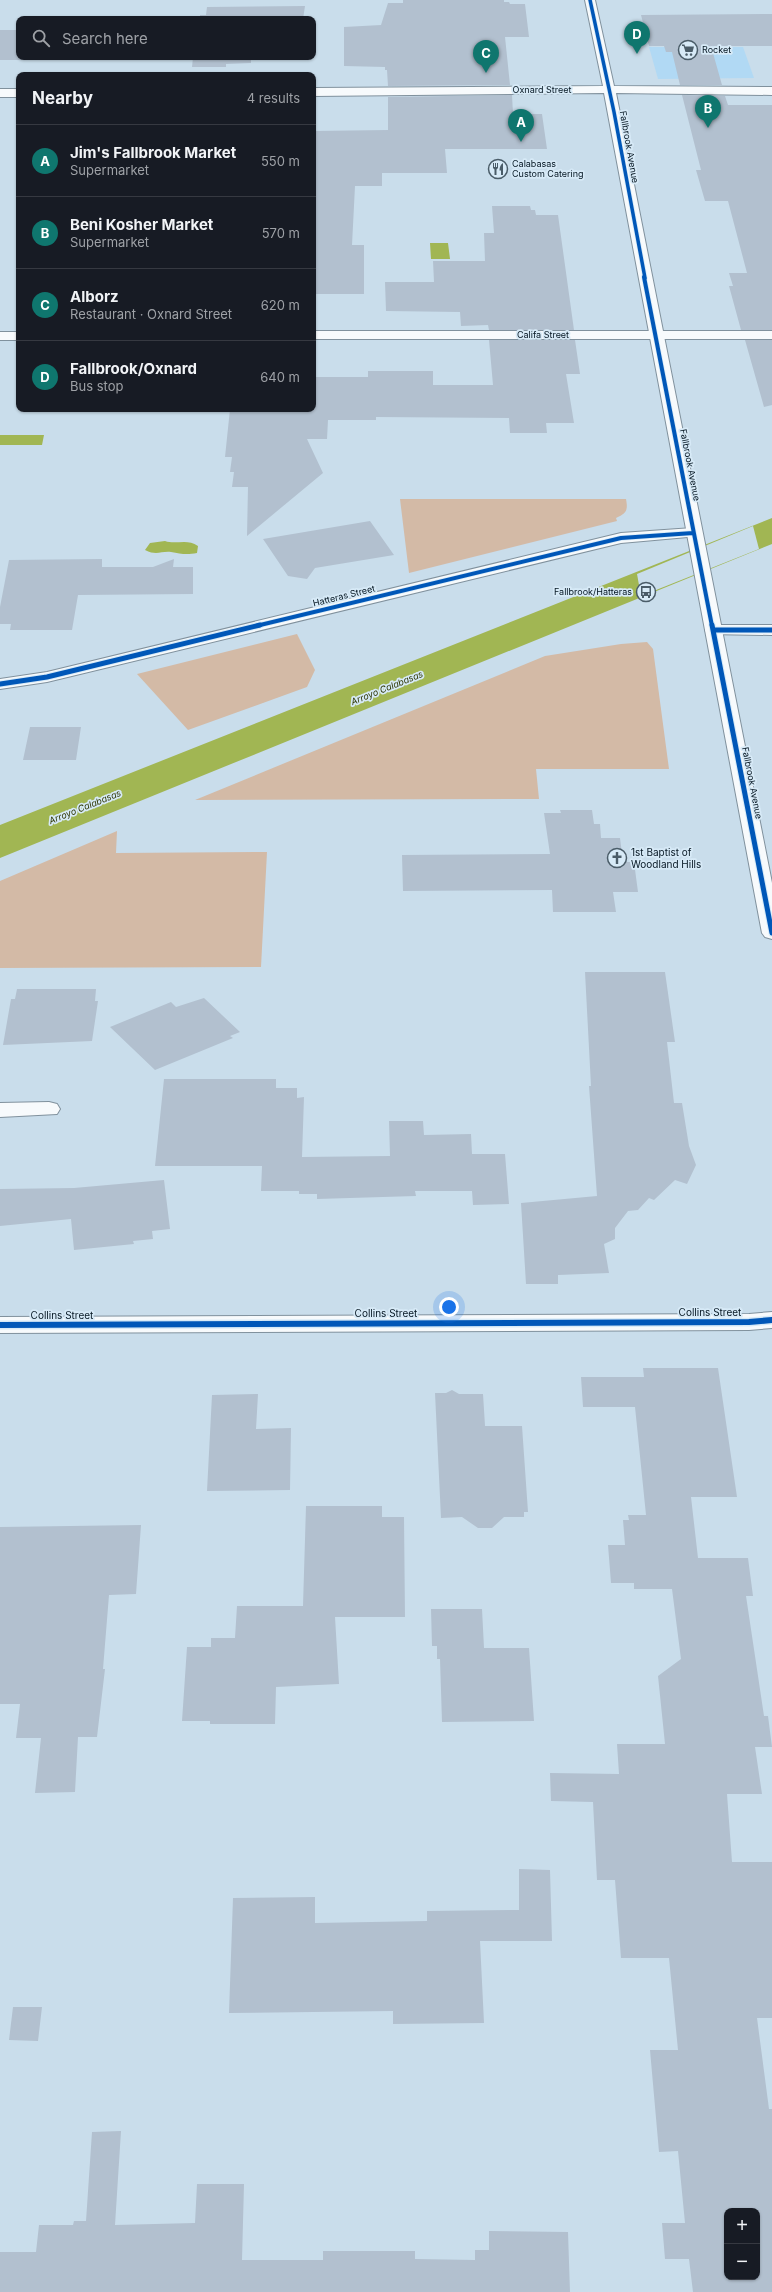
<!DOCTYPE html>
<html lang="en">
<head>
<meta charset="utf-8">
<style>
	:root { --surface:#171b24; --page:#242831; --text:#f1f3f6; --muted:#9ea1a6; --line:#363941; --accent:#0f766e }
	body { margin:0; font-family:Inter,sans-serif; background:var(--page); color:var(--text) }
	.controls { position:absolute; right:12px; bottom:12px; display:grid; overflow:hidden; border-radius:8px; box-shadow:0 1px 3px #0004 }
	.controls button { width:36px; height:36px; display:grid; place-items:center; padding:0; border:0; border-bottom:1px solid var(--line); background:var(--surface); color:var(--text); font:20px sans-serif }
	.you { position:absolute; left:449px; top:1307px; width:14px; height:14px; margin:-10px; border:3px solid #fff; border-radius:50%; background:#1a73e8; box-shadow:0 0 0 6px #1a73e833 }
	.badge { display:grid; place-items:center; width:26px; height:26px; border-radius:50%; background:var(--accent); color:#fff; font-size:13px; font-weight:700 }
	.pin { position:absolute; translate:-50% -33px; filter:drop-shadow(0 1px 2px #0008) }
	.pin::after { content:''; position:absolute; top:21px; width:14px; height:12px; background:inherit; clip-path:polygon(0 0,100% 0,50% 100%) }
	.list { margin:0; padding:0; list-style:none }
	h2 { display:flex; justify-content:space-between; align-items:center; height:52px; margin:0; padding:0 16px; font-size:17px }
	h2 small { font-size:13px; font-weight:400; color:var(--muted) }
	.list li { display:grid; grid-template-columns:26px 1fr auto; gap:12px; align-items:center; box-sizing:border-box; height:72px; padding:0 16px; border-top:1px solid var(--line) }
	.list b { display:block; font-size:15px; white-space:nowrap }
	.list p { margin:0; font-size:13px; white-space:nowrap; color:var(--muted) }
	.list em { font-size:13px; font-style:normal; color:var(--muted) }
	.icon { flex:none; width:22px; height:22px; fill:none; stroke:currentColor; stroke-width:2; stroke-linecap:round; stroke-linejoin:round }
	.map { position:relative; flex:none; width:772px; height:2292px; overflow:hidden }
	.search { position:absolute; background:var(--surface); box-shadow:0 1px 3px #0004; left:16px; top:16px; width:300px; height:44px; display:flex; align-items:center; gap:10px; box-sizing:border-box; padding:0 14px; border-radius:8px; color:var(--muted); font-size:15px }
	.panel { position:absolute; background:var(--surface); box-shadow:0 1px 3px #0004; left:16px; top:72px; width:300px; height:340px; border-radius:8px }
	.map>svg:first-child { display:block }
</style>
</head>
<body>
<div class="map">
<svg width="772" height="2292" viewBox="0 0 772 2292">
	<rect width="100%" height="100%" fill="#c9ddeb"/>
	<!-- built -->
	<path fill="#b1d9f4" d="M649,47H743L754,78L658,79Z"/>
	<!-- green -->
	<path fill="#d3baa6" d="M400,499H626C628,510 627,513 616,518L617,521L409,573Z
		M297,634L315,670L307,687L188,730L137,674Z
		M647,642L653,649L669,769H536L539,799L195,800L545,656L621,644Z
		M117,831L116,853L267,852L261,967L0,968V881Z"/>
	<!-- water -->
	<path fill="#a1b653" d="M430,243H448L450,259H431Z
		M0,435H44L42,445H0Z
		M772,518V544L0,858V825Z
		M165,541C176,545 187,538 198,546L197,553C187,555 181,554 171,552C160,551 157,556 145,550L150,543Z"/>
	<!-- pier -->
	<path fill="#c9ddeb" d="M753,526L759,549L641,596L637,574Z"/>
	<!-- building -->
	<path fill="#b2c0cf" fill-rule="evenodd" d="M403,0H504V2H509L510,4H525L529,37H505L510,85L388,86L387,70H385V67L344,66V27L381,25L388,3H403Z
		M305,6L303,19H200V15H206L207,7Z
		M772,14V46H711L722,85H680L672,52H666L664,46H649L641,15Z
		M0,30H19V57H48L47,60H0Z
		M193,57H286V60H251V63L226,64V67H192Z
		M512,95L513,114H542L547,149H445L447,173H382V186H355L352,245H364V294H313V131L388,130V97Z
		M682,95L725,96L728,105H772V330H741L729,286H733L729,273H747L728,201H705L696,170H701Z
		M492,206H530L531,210H535L536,215H558L574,330H489L488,325L461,326L460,312L386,311L385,282H434L433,261H485L484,233H494Z
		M489,340H575L580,374H566L574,423H546L547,433H510L509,418L376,417V420H328L327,439H307L323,473L247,536L248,487H232L234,472H230L232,457H225L230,409H313V377H368V371H433V385H493Z
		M745,340H772V405L764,407Z
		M370,521L394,555L315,568L307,579L288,576L263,539Z
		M102,559V567H153L174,559L173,567H193V594L78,595L72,630H10L11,624H0V607L9,560Z
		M30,727H81L76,760H23Z
		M560,810H592L594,824H600L601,838H620L623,862H634L638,892H613L616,912H553L552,890L403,891L402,855L550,854L544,813H561Z
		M585,972H665L675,1042H667L674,1103H682L689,1146L696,1165L687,1184L675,1180L654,1200L649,1198L638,1210L628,1211L615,1228V1239L604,1244L609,1273L558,1275V1284H526L521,1203L597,1196L589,1086H591Z
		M17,989H96L95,1001H98L92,1041L3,1045L11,999H15Z
		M204,998L240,1032L230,1036L233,1038L155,1070L110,1027L171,1002L176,1007Z
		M164,1079H276V1088H297V1098L304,1097L302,1157L390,1156L389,1121H423L424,1135L471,1134L472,1154H505L509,1204L473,1205L472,1191H415L416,1196L317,1199V1194H299V1191H261L262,1166H155Z
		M164,1180L170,1229L152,1231L153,1239L133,1241L134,1244L74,1250L71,1219L0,1226V1189L74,1188Z
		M643,1368H718L737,1497H691L698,1558H748L753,1596H746L764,1716H768L772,1747H755L762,1794H727L732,1862H772V2018H757L769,2109H772V2292H693L689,2259H665L662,2223H685L678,2151L659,2152L650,2050H678L669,1958H621L615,1880H597L593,1802L551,1801L550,1773L619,1774L617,1744H665L658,1676L681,1659L672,1589H634V1583H611L608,1545H625L623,1520H629L628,1515H646L635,1407H583L581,1377H644ZM727,2211H757V2277H727Z
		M452,1390L459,1394H483L485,1426H522L528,1512H524V1517H504L492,1528H478L462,1517L441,1518L435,1393H446Z
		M258,1394L256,1429L291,1428L290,1490L207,1491L212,1395Z
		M306,1506H382V1517H404L405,1617H335L339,1684L276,1687L275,1724H210V1721H182L187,1647H211V1638H235L237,1606H303Z
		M141,1525L136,1594L109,1595L103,1669H105L97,1737H78L75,1792L35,1793L41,1738H16L20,1704H0V1527Z
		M431,1609H482L484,1648H529L534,1721L442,1722L440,1659H437V1646H432Z
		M519,1869L550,1870L552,1941H480L484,2023L393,2024V2011L229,2013L233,1898L315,1897V1923L427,1921V1911L519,1910Z
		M13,2007H42L38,2041L9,2040Z
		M121,2131L115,2225L195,2223L197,2184H244L242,2260H323V2251H415V2259L475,2260V2250H489V2231L568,2232L570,2292H0V2252H36L39,2225H73L74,2221H86L92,2132Z"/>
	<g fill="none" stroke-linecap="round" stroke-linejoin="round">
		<defs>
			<path id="street" d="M313,331H772V339H313Z
				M0,332H19V340H0Z
				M693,528L699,530L701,533L699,536L621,543L47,682L0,689V679L47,672L621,533Z
				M713,625H772V635L707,634L705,630L707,626Z
				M49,1102L57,1104L60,1109L57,1114L0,1117V1103Z
				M772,1312V1328L749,1330L0,1333V1317L749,1314Z"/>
			<path id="secondary" d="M585,0H595L614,86L772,87V95L616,93L772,883V939L765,937L762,933L604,93L313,96V88L603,86Z
				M0,89H19V97H0Z"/>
		</defs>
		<!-- street casing -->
		<use href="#street" stroke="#80919d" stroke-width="2"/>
		<!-- secondary casing -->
		<use href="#secondary" stroke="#80919d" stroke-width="2"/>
		<!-- street -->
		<use href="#street" fill="#f7fafc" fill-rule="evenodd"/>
		<!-- secondary -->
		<use href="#secondary" fill="#f7fafc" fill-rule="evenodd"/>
		<defs>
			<path id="cycleway-far3" d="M590,0L614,112L645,278"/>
			<path id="cycleway-far2" d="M644,277L712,626
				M256,626L621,538L693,533"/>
			<path id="cycleway-far1" d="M712,625L772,933
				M713,630H772
				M0,684L47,677L260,625"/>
			<path id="cycleway" d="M0,1325L749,1322L772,1320"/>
		</defs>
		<!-- cycleway-far3 casing -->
		<use href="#cycleway-far3" stroke="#d7eaf7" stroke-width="5"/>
		<!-- cycleway-far2 casing -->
		<use href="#cycleway-far2" stroke="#d7eaf7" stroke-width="5.5"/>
		<!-- cycleway-far1 casing -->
		<use href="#cycleway-far1" stroke="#d7eaf7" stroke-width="7"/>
		<!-- cycleway casing -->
		<use href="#cycleway" stroke="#d7eaf7" stroke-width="9"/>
		<!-- cycleway-far3 -->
		<use href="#cycleway-far3" stroke="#0057b8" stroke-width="3.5"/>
		<!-- cycleway-far2 -->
		<use href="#cycleway-far2" stroke="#0057b8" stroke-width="4"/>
		<!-- cycleway-far1 -->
		<use href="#cycleway-far1" stroke="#0057b8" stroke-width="5"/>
		<!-- cycleway -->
		<use href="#cycleway" stroke="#0057b8" stroke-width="6"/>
	</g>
	<!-- icons -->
	<defs>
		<symbol id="supermarket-ring" viewBox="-11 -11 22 22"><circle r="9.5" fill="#d7eaf7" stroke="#4a5c68" stroke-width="1.5"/><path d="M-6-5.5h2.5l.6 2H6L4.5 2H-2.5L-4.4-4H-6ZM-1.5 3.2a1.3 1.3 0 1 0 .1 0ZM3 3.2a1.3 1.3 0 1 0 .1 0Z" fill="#4a5c68"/></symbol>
		<symbol id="restaurant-ring" viewBox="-11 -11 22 22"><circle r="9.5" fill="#d7eaf7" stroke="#4a5c68" stroke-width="1.5"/><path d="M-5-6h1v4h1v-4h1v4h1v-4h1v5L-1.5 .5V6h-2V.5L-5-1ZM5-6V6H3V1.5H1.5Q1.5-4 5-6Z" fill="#4a5c68"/></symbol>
		<symbol id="bus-ring" viewBox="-11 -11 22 22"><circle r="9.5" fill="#d7eaf7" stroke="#4a5c68" stroke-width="1.5"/><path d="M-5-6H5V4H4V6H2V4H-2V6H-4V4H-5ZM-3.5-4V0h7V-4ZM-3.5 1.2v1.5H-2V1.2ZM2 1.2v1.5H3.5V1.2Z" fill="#4a5c68"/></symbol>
		<symbol id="church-ring" viewBox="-11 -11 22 22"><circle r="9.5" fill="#d7eaf7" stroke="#4a5c68" stroke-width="1.5"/><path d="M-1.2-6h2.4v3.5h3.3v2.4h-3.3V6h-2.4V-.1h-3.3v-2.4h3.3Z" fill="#4a5c68"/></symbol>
	</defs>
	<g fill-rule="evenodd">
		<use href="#supermarket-ring" x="677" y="39" width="22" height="22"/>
		<use href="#restaurant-ring" x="487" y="158" width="22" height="22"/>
		<use href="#bus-ring" x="635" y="581" width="22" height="22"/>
		<use href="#church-ring" x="606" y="847" width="22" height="22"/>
	</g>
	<g text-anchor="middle" stroke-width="3.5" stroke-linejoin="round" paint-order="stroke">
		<!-- far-poi labels -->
		<g font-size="9" fill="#051622" stroke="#d7eaf7" text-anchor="start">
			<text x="702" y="53">Rocket</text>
			<text x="512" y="167">Calabasas<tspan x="512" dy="10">Custom Catering</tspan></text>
			<text x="632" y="595" text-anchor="end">Fallbrook/Hatteras</text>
		</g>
		<!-- far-street labels -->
		<g font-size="9" fill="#051622" stroke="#d7eaf7">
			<text x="542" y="93">Oxnard Street</text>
			<text transform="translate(629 147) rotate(80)" y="3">Fallbrook Avenue</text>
			<text x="543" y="338">Califa Street</text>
			<text transform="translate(690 465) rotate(79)" y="3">Fallbrook Avenue</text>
			<text transform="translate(344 596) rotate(-14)" y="3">Hatteras Street</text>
			<text transform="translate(752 783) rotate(79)" y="3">Fallbrook Avenue</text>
		</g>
		<!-- far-water labels -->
		<g font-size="9" font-style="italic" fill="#2d3500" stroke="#d7eaf7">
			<text transform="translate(387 688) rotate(-22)" y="3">Arroyo Calabasas</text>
			<text transform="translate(85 807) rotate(-22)" y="3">Arroyo Calabasas</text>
		</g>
		<!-- poi labels -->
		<g font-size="10" fill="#051622" stroke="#d7eaf7" text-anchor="start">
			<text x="631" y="856">1st Baptist of<tspan x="631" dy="12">Woodland Hills</tspan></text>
		</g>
		<!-- street labels -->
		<g font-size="10" fill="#051622" stroke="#d7eaf7">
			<text x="710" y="1316">Collins Street</text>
			<text x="386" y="1317">Collins Street</text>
			<text x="62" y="1319">Collins Street</text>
		</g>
	</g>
</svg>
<div class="controls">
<button>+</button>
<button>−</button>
</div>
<div class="you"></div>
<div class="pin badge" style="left:521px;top:142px">A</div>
<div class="pin badge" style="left:708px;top:128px">B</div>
<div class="pin badge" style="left:486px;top:73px">C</div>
<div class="pin badge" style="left:637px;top:54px">D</div>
<div class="search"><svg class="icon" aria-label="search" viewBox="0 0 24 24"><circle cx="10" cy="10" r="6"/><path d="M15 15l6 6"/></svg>Search here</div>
<section class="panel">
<h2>Nearby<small>4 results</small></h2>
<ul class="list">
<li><span class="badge">A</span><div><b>Jim's Fallbrook Market</b><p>Supermarket</p></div><em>550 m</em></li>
<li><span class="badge">B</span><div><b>Beni Kosher Market</b><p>Supermarket</p></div><em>570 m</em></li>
<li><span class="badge">C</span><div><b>Alborz</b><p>Restaurant · Oxnard Street</p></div><em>620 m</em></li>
<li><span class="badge">D</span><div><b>Fallbrook/Oxnard</b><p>Bus stop</p></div><em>640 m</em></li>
</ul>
</section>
</div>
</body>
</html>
